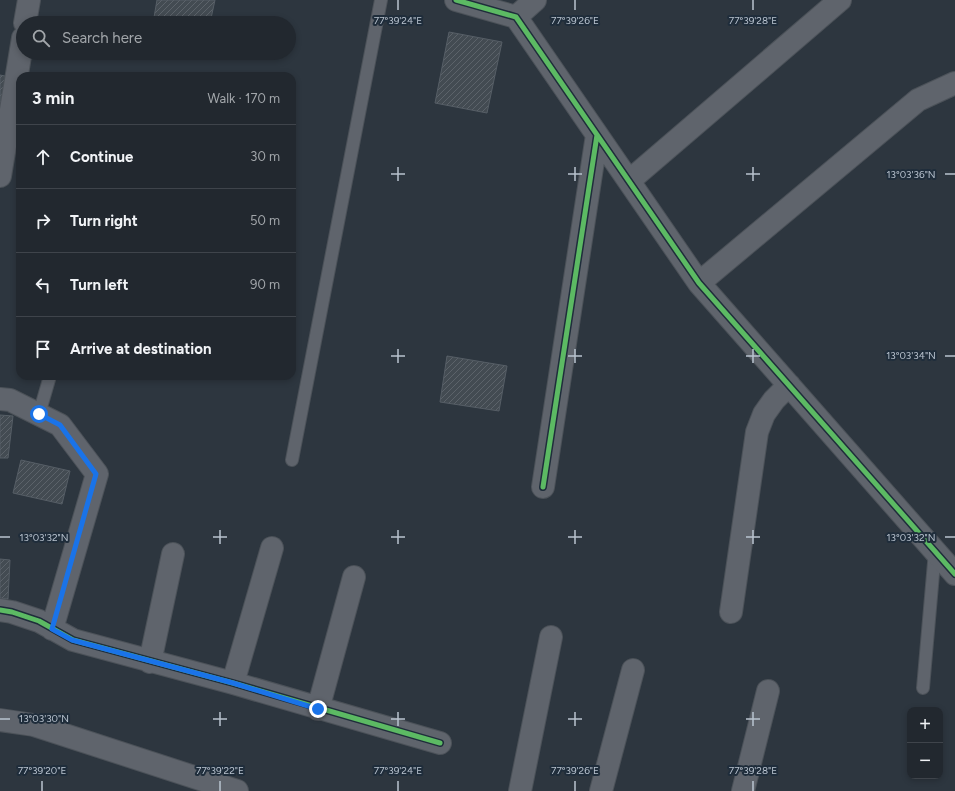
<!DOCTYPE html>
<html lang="en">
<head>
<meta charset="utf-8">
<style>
	:root { --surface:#22282f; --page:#2e343b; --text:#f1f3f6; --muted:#a2a6aa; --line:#3f444b }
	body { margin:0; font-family:Figtree,sans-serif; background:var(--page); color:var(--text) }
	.controls { position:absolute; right:12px; bottom:12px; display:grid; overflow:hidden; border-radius:8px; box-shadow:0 2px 6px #0003 }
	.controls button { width:36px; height:36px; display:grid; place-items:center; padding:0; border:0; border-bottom:1px solid var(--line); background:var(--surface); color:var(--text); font:20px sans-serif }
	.stop { position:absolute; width:12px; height:12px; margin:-9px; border:3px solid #1a73e8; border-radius:50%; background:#fff }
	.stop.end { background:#1a73e8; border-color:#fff; box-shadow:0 1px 4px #0008 }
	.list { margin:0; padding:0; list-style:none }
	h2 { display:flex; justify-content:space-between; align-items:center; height:52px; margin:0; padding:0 16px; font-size:17px }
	h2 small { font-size:13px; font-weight:400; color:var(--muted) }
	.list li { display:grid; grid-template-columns:26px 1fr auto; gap:12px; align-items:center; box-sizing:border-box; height:64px; padding:0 16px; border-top:1px solid var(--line) }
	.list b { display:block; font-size:15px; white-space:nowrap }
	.list em { font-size:13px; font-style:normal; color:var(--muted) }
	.icon { flex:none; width:22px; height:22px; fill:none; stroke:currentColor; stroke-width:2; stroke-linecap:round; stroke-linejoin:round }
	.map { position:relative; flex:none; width:955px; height:791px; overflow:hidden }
	.search { position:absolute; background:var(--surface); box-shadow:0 2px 6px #0003; left:16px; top:16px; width:280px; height:44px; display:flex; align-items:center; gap:10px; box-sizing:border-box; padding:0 14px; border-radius:22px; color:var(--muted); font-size:15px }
	.panel { position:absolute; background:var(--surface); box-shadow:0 2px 6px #0003; left:16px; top:72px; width:280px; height:308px; border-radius:12px }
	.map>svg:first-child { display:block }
</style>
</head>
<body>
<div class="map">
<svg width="955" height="791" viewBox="0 0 955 791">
	<defs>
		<pattern id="building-hatch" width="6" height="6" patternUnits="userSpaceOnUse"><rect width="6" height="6" fill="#434b52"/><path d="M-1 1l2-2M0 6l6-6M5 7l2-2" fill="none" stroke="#5c636a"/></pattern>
	</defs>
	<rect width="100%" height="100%" fill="#2d363f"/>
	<!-- building -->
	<path fill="url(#building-hatch)" stroke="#565e66" d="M157,0H215L210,23H153Z
		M449,32L502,42L487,113L435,103Z
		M0,75L10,77L0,129Z
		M447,356L507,366L499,411L440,402Z
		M0,415L13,416L8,458H0Z
		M21,460L70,471L62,504L13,493Z
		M0,559L10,560L8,599L0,598Z"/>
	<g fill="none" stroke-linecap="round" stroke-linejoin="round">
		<defs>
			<path id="service" d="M39,414L50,376
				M292,460L381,0
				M923,688L935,551"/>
			<path id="minor" d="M456,0L516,17L699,283L955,574
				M516,17L535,0
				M25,23L29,0
				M0,176L23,38
				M629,181L840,0
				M699,283L918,100L955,83
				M0,399L10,400L60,425L97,474L52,629
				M543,487L597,135
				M0,610L12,612L39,621L73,640L233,683L440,743
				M731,612L757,432L764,414L774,400L789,385
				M150,662L173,554
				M233,683L272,548
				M318,709L354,577
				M0,720L34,725L237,791
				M520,791L551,637
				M601,791L633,670
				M743,791L768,691"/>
		</defs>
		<!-- service casing -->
		<use href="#service" stroke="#4c5259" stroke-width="14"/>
		<!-- minor casing -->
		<use href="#minor" stroke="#4c5259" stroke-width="24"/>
		<!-- service -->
		<use href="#service" stroke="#5f646c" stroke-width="12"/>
		<!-- minor -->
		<use href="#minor" stroke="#5f646c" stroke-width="22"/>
		<defs>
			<path id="cycleway" d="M456,0L516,17L699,283L955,574
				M543,487L597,135
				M0,610L12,612L39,621L73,640L233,683L440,743"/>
		</defs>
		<!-- cycleway casing -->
		<use href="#cycleway" stroke="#1f2d3b" stroke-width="8"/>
		<!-- cycleway -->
		<use href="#cycleway" stroke="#5cba63" stroke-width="5"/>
	</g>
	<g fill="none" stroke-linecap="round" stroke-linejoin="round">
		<!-- route -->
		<path stroke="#1a73e8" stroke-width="5" d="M39,414L60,425L96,474L52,629L72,640L233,683L318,709"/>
	</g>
	<!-- ticks -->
	<path fill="none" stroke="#b9c3cf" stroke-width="1.5" d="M398,0V10M575,0V10M753,0V10M398,167V181M575,167V181M753,167V181M391,174H405M568,174H582M746,174H760M945,174H955M398,349V363M575,349V363M753,349V363M391,356H405M568,356H582M746,356H760M945,356H955M220,530V544M398,530V544M575,530V544M753,530V544M0,537H10M213,537H227M391,537H405M568,537H582M746,537H760M945,537H955M220,712V726M398,712V726M575,712V726M753,712V726M0,719H10M213,719H227M391,719H405M568,719H582M746,719H760M42,781V791M220,781V791M398,781V791M575,781V791M753,781V791"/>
	<g font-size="10" text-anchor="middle" fill="#b9c3cf" stroke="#1f2d3b" stroke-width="4" stroke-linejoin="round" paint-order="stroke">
		<text x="398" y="24">77°39'24"E</text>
		<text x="575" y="24">77°39'26"E</text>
		<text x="753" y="24">77°39'28"E</text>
		<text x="911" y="178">13°03'36"N</text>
		<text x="911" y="359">13°03'34"N</text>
		<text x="44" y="541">13°03'32"N</text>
		<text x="911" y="541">13°03'32"N</text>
		<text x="44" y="722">13°03'30"N</text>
		<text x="42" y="774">77°39'20"E</text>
		<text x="220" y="774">77°39'22"E</text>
		<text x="398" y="774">77°39'24"E</text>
		<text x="575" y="774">77°39'26"E</text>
		<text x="753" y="774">77°39'28"E</text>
	</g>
</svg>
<div class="controls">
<button>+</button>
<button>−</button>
</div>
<div class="stop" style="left:39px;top:414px"></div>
<div class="stop end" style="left:318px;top:709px"></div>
<div class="search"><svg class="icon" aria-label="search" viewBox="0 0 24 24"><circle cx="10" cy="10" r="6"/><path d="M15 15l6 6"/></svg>Search here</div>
<section class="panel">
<h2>3 min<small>Walk · 170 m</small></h2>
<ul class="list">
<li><svg class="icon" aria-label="ahead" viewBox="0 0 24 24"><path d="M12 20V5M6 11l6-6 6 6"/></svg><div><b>Continue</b></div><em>30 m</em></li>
<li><svg class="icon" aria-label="right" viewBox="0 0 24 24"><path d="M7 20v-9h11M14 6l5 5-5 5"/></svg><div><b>Turn right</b></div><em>50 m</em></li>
<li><svg class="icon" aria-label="left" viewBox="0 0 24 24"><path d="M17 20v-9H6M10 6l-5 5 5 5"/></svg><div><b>Turn left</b></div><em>90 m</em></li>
<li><svg class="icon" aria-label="arrive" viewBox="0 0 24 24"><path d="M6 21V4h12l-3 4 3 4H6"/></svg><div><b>Arrive at destination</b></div></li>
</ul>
</section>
</div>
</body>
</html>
